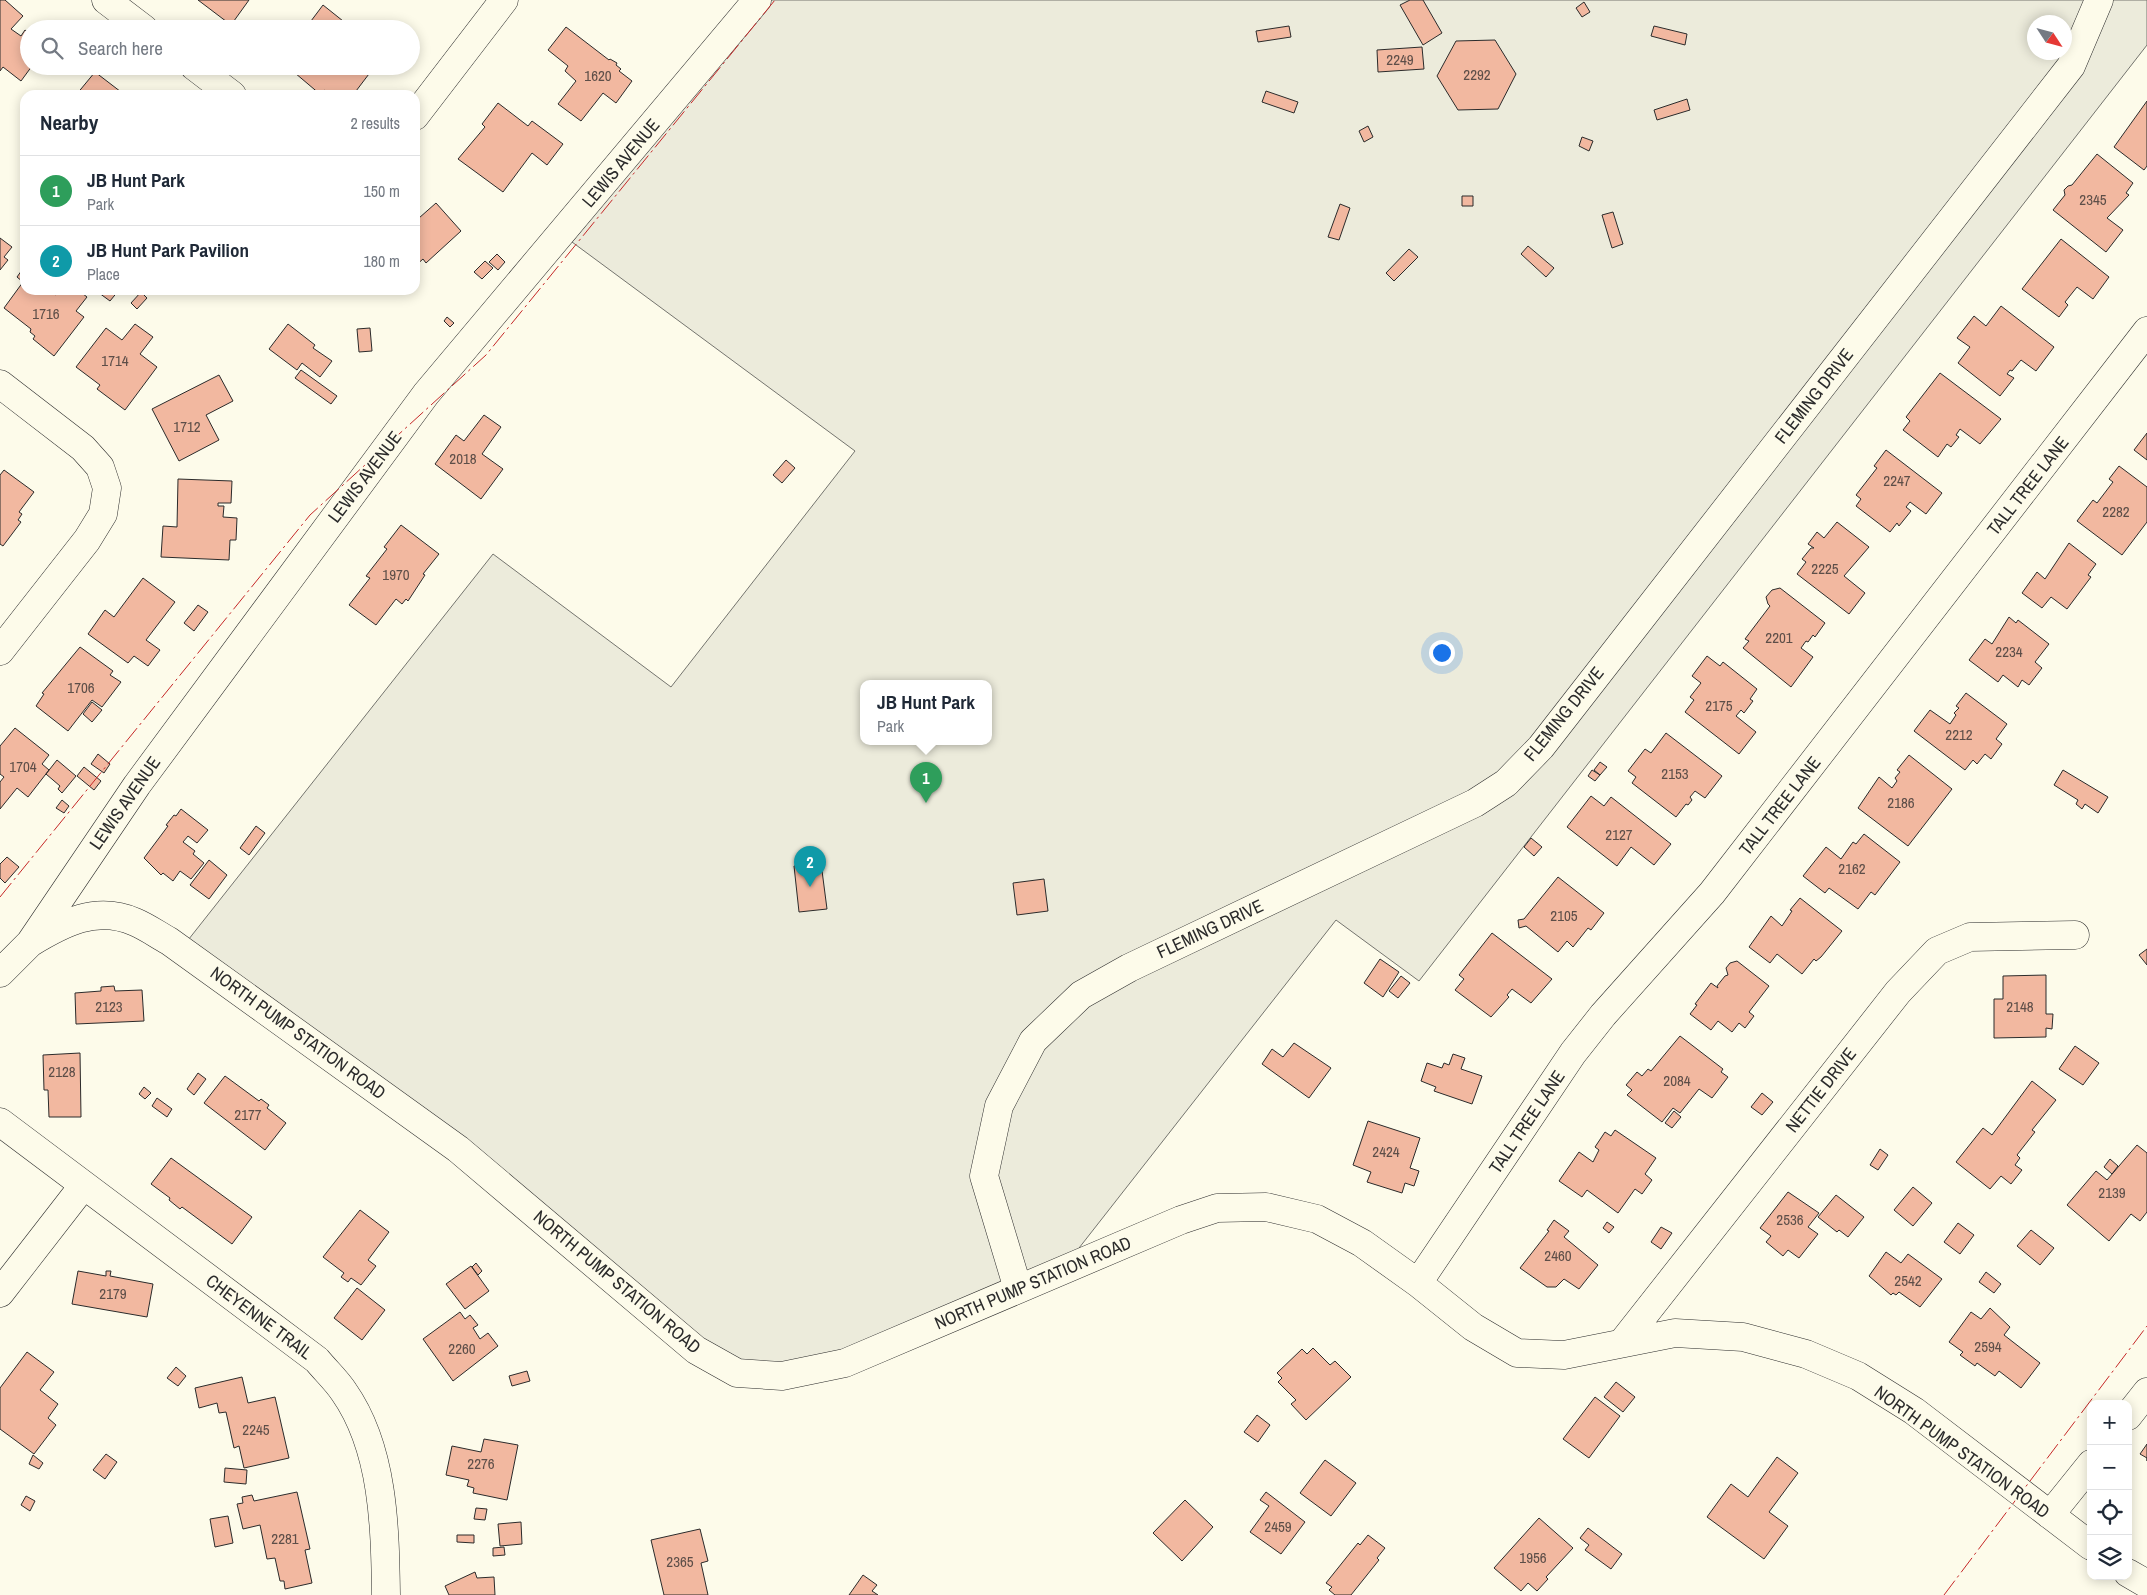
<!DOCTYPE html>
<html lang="en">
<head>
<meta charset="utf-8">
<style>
	:root { --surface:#fff; --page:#f2f2f3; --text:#1f2937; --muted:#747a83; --line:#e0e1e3; --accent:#0f766e }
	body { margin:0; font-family:"Archivo Narrow",sans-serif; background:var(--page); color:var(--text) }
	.controls { position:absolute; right:15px; bottom:15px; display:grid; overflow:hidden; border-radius:10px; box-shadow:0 2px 12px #0003 }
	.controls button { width:45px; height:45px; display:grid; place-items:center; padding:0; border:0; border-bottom:1px solid var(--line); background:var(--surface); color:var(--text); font:25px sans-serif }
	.compass { position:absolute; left:2027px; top:15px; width:45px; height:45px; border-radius:50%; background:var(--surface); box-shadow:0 2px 12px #0003; rotate:126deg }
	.you { position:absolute; left:1441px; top:652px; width:18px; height:18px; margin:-12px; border:4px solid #fff; border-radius:50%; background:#1a73e8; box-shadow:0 0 0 8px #1a73e833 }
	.badge { display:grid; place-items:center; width:32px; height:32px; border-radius:50%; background:var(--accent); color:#fff; font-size:16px; font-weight:700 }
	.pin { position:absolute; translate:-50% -41px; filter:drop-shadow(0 1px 2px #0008) }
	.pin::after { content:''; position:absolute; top:26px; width:18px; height:15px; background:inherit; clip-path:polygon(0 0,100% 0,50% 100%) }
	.popup { position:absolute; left:860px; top:680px; width:132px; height:65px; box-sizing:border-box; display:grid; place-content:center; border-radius:10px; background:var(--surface); filter:drop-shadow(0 1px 4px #0005); font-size:16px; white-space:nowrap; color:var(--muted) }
	.popup b { font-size:19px; color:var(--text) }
	.popup::after { content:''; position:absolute; left:50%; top:100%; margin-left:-10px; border:10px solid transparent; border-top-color:var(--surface) }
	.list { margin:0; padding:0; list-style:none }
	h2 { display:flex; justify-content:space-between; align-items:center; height:65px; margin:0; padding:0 20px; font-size:21px }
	h2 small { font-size:16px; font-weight:400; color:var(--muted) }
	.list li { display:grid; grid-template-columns:32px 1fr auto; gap:15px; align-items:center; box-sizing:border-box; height:70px; padding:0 20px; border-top:1px solid var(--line) }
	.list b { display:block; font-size:19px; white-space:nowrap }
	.list p { margin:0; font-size:16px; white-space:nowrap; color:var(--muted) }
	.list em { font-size:16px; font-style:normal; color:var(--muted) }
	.icon { flex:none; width:28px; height:28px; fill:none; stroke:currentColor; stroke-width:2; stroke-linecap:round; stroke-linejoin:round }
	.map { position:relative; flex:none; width:2147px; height:1595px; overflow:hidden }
	.search { position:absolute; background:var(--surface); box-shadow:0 2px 12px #0003; left:20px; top:20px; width:400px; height:55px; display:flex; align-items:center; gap:12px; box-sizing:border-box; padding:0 18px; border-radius:28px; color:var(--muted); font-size:19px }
	.panel { position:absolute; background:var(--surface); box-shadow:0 2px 12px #0003; left:20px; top:90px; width:400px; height:205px; border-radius:15px }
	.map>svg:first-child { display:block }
</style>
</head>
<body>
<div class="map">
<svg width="2147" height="1595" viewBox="0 0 2147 1595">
	<rect width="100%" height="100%" fill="#fdfbea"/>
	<!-- green -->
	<path fill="#ecebdb" stroke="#74746e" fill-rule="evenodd" d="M769,0H2147V45L1419,981L1336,920L1061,1271L845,1363L737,1373L181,949L493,554L671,687L855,451L572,242ZM2034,22H2064V52H2034ZM864,684H988V742H864Z"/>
	<!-- building -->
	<path fill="#f2b8a0" stroke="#2b2b2b" d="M0,0H5L23,16L11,29L21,36L25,30L29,33V66H32L21,81L3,67L0,71Z
		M198,0H249L231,25Z
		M1410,0H1423L1442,33L1423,45L1400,5Z
		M1584,2L1590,12L1582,17L1576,8Z
		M323,5L353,29H305Z
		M1289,26L1291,37L1258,42L1256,31Z
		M1654,26L1687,34L1685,45L1651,36Z
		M566,27L609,60L610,59L617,63L616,65L621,69L619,71L632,81L616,103L603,93L581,121L558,104L576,81L565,71L568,66L548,50Z
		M1495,40L1516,74L1498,109L1458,110L1437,76L1456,41Z
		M1422,47L1424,69L1378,72L1377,50Z
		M293,66H375L353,95H331L324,90L321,95L295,73L297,70Z
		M95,72L125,95H76Z
		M1266,91L1298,102L1294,113L1262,102Z
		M1687,99L1690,110L1657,120L1654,110Z
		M2147,101V166L2144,170L2114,147Z
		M498,103L528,126L532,121L563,144L547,165L532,153L503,192L458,159L485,127L482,124Z
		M1368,126L1373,137L1364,142L1359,131Z
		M1582,137L1593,141L1589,151L1579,146Z
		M2097,154L2133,183L2126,193L2129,195L2107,218L2123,230L2106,252L2053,210L2065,195L2064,190L2068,186L2072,185Z
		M1462,196H1473V206H1462Z
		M436,203L461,231L426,263L423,259L415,266V214L419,218Z
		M1340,204L1350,208L1339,240L1328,237Z
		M1613,212L1623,244L1612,248L1602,215Z
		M0,238L12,247L4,257L8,260L0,270Z
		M2061,239L2109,277L2093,299L2077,287L2065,302L2068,305L2059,317L2022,289Z
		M1528,246L1554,268L1546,277L1521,254Z
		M1409,249L1418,257L1394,281L1386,273Z
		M497,254L505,262L498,270L489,262Z
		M485,261L493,268L482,279L474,272Z
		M22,270L25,272V290H49L56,295L60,290H78L87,297L76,311L84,317L54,356L33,339L35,336L30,332L31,329L4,308L23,282L17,277Z
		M95,290H119L110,301Z
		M141,292L147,298L137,309L131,303Z
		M2001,306L2054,347L2036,371L2021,360L2012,371L2010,370L2007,374L2014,378L2000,396L1958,363L1970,347L1957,338L1974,316L1986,326Z
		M447,317L454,323L450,327L444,321Z
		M135,324L153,337L140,354L157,367L125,410L97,389L100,385L76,367L106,328L122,340Z
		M288,324L315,345L313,348L332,361L320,377L302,363L297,370L269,349Z
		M370,328L372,351L359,352L357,329Z
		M301,370L337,396L331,404L295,378Z
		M1940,373L2001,419L1980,444L1960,429L1956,435L1959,437L1951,447L1947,444L1938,457L1903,430L1910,421L1906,417Z
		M219,375L233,401L206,415L219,440L179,461L152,409Z
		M484,415L501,427L482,454L503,469L481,499L435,464L456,435L464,441Z
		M2147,433V460L2134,450Z
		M1886,450L1942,493L1926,514L1910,502L1906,507L1911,511L1899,526L1897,523L1890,532L1856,506L1861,499L1856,495L1877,468L1874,466Z
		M786,460L795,468L782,483L773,475Z
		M2119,466L2147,487V522L2122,555L2077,521L2093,500L2097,503L2113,482L2109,479Z
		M4,470L34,492L19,512L22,514L18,520L21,522L3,546L0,544V475Z
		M178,479L232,481L231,503H218V506H224L223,517L237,518L236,540H230L229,560L161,557L163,526L177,527Z
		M1837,522L1869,547L1844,576L1865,593L1849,614L1797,574L1806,562L1802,559L1811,548H1814L1808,544L1817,532L1824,538Z
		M401,525L439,554L423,574L425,575L408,601L406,599L402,604L396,599L376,625L349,605L370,578L366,576L387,549L384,547Z
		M2069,543L2096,564L2088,575L2091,577L2067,609L2051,597L2042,608L2022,593L2037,572L2045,579Z
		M143,578L175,602L146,640L160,650L148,666L134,656L128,663L88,634L105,610L114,617Z
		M1780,588L1825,623L1815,637L1813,635L1808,642L1806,641L1801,648L1813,657L1791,687L1743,648L1749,641L1745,639L1770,606L1768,604L1766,597L1772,590Z
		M198,605L208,612L194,631L184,623Z
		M2009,617L2016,623L2018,620L2049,644L2035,662L2042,668L2029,685L2022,680L2018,687L2003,675L1998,682L1969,660L1985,639L1992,644Z
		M80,647L113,671L110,675L121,682L102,707L92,700L68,731L36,706L44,694L42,693Z
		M1707,656L1720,666L1723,662L1757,689L1750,699L1753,701L1744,713L1741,710L1736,716L1756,732L1739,754L1685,712L1694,700L1690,697L1701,683L1692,676Z
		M1966,693L2007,724L1996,739L2002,744L1991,759L1985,754L1977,764L1973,760L1965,770L1914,731L1930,710L1950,724L1956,715L1954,713L1959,708L1956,706Z
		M92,702L102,710L92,722L83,714Z
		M15,728L49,755L42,764L49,770L28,797L17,788L0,809V782L4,777L0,774V746Z
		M1666,733L1722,776L1705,798L1695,791L1690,797L1692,800L1688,805L1686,804L1676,817L1632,783L1636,777L1628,771L1645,749L1651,753Z
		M98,754L110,764L104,773L91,764Z
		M1909,755L1952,789L1908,846L1858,808L1879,777L1892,788L1897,781L1895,778L1900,772L1897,770Z
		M57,760L76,776L62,793L58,789L60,786L46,774Z
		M1600,762L1607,767L1600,775L1594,770Z
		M84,767L101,781L94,790L77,776Z
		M1592,770L1600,775L1595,781L1588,776Z
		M2063,770L2108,797L2098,813L2085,804L2082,809L2076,804L2078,800L2054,785Z
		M1591,796L1604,806L1611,797L1671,844L1654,865L1631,847L1617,866L1567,827Z
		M62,800L69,806L64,813L56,808Z
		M181,809L208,830L197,843L188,836L183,842L195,851L193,854L204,863L191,879L180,871L173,881L163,873L161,875L144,858L168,826L166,825L174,815L176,816Z
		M256,826L265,833L249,855L240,848Z
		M1864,834L1900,862L1875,895L1871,892L1858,909L1829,888L1825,893L1803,876L1826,847L1841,859L1853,842L1856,844Z
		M1531,838L1542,847L1534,856L1524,847Z
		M7,857L19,867L5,883L0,878V864Z
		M209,860L227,875L209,899L190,885Z
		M821,863L827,909L799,912L794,866Z
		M1558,877L1604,913L1591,930L1588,928L1573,947L1567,941L1558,952L1526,926L1519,928L1518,920L1524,919Z
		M1044,879L1048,911L1017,915L1013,883Z
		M1800,898L1842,931L1821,957L1816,961L1814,959L1802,974L1777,954L1770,963L1749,947L1771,916L1782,926L1792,911L1790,910Z
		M1492,933L1552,979L1531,1003L1512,989L1507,995L1509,997L1491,1017L1455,990L1464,979L1459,975Z
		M2147,949V965L2139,955Z
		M1380,959L1399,972L1383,997L1364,983Z
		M1737,961L1769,986L1749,1012L1754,1016L1745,1028L1739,1023L1732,1032L1718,1021L1711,1030L1690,1014L1697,1005L1695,1004L1711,983L1718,988L1717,986L1725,976L1728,975L1726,968L1730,963Z
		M2046,975V1014H2053L2052,1029L2046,1028V1037L1994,1038V999H2003V976Z
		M1401,976L1410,983L1398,998L1389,991Z
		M114,986L115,991L142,990L144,1021L76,1024L75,993L101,991V987Z
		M1680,1036L1723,1069L1721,1072L1728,1077L1712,1098L1699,1089L1680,1113L1673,1108L1662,1122L1627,1095L1632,1090L1626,1085L1637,1072L1642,1076L1648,1069L1651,1071Z
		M1294,1043L1331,1068L1309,1098L1262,1064L1272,1049L1283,1057Z
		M2075,1046L2099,1063L2083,1085L2059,1069Z
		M80,1053L81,1117H49L48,1090H44L43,1055Z
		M1453,1054L1465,1058L1461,1069L1482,1076L1472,1104L1434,1091L1436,1087L1421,1081L1427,1063L1442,1068L1444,1063L1449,1065Z
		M198,1073L206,1079L194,1095L187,1089Z
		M225,1076L259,1101L261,1099L269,1105L267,1108L286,1123L265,1150L204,1103Z
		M2032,1081L2056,1100L2032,1130L2035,1132L2017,1155L2020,1158L2015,1165L2022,1170L2011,1184L2001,1176L1990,1189L1956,1162L1983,1128L1992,1135Z
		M144,1087L151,1093L145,1099L139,1094Z
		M1762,1093L1773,1102L1762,1115L1751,1107Z
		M157,1098L172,1109L167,1117L152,1106Z
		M1674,1111L1681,1117L1672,1128L1665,1123Z
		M1368,1121L1420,1138L1410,1168L1419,1171L1414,1186L1405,1183L1402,1193L1367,1182L1371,1172L1353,1165Z
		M1615,1130L1656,1158L1645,1174L1652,1180L1642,1194L1635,1189L1618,1213L1587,1190L1582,1197L1559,1181L1579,1152L1593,1162L1599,1150L1595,1147L1605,1132L1611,1136Z
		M2137,1145L2147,1153V1212L2140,1221L2131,1214L2109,1241L2067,1205L2096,1171L2107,1180Z
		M1880,1149L1888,1155L1878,1170L1870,1165Z
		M171,1158L252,1217L232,1244L182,1207L180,1209L169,1200L170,1198L151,1184Z
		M2110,1159L2118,1166L2112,1174L2104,1167Z
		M1913,1187L1932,1203L1913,1226L1894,1210Z
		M1788,1192L1819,1213L1808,1227L1818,1234L1799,1258L1788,1250L1783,1256L1766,1242L1771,1236L1760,1228Z
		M1836,1195L1864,1217L1848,1237L1839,1230L1837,1232L1818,1217Z
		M360,1210L389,1232L368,1260L376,1266L361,1285L351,1278L348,1282L341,1277L344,1273L323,1257Z
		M1554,1220L1569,1231L1564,1237L1598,1265L1579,1289L1564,1279L1556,1287H1547L1520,1268L1549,1231L1547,1230Z
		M1607,1222L1614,1227L1609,1233L1603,1228Z
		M1958,1223L1974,1235L1960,1254L1944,1242Z
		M1661,1227L1672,1233L1661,1249L1651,1242Z
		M2031,1230L2054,1248L2040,1265L2017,1246Z
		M1886,1252L1901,1263L1908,1254L1942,1279L1920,1307L1899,1292L1896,1295L1893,1293L1891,1295L1869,1276Z
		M476,1263L482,1271L478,1275L472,1267Z
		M471,1266L489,1291L465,1309L446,1284Z
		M78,1271L106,1276V1271H111L110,1276L153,1284L147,1317L72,1304Z
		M1986,1272L2001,1284L1994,1293L1979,1282Z
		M357,1288L385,1310L362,1340L334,1318Z
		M1990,1308L2010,1327L2004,1335L2040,1363L2021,1388L1999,1371L1995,1376L1977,1363L1975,1366L1960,1355L1963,1352L1949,1342L1971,1312L1981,1319Z
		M460,1312L465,1319L470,1315L478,1325L473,1328L480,1339L488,1333L498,1346L453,1381L423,1339Z
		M1313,1348L1330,1365L1335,1361L1351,1377L1306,1420L1291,1404L1296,1400L1278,1382L1282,1378L1277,1373L1302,1349L1307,1354Z
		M27,1352L54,1372L40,1390L58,1404L48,1418L56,1425L34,1454L0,1429V1388Z
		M176,1367L186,1376L178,1386L167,1378Z
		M527,1371L530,1381L512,1386L509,1376Z
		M242,1377L248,1403L275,1397L289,1458L244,1468L239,1446L234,1448L226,1412L219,1413L217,1403L199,1408L195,1388Z
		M1616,1382L1635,1397L1623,1412L1604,1397Z
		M1595,1397L1620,1416L1589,1458L1563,1439Z
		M1257,1415L1270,1425L1258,1442L1244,1432Z
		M484,1439L518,1445L507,1500L473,1493L474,1488L467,1486L469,1480L446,1475L452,1446L481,1452Z
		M2147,1444V1461V1458L2140,1454Z
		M106,1454L117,1462L105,1479L93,1470Z
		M33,1455L43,1463L39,1469L29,1464Z
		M1777,1457L1798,1473L1769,1512L1788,1526L1764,1559L1707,1517L1731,1484L1748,1497Z
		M1325,1460L1356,1483L1331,1516L1300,1493Z
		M225,1468L247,1470L246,1484L224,1482Z
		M297,1492L310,1549L305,1550L312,1583L285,1589L284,1581H280L275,1558L267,1559L260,1525L243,1529L237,1504L243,1503L242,1497L252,1495L254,1501Z
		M1266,1492L1305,1522L1281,1554L1250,1532L1269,1506L1260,1500Z
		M26,1496L35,1501L30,1511L21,1505Z
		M1185,1500L1213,1527L1182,1561L1153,1533Z
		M476,1508L487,1509L485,1520L474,1519Z
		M228,1516L233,1543L215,1547L210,1519Z
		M1539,1518L1573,1548L1546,1577L1548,1579L1537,1591L1528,1583L1521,1591L1494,1568Z
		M521,1522L522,1544L500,1546L498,1524Z
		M1588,1528L1622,1554L1611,1569L1585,1550L1589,1545L1580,1538Z
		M700,1529L708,1561L701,1563L708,1595H664L651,1540Z
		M457,1535H474V1543L457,1542Z
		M1368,1535L1385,1548L1377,1558L1379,1560L1351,1595H1335L1329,1590L1332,1587L1326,1583L1358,1543L1360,1545Z
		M504,1547L505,1555L493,1556V1548Z
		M475,1572L477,1578L494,1577L495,1595H449L445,1586Z
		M863,1575L877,1585L872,1591L878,1595H849Z"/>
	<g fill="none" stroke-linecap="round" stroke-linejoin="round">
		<defs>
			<path id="minor" d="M106,0L144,29
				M194,66L232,95
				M415,116L504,0
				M0,384L83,448L100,467L107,488L103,514L87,540L0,651
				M30,943C63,923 96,905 135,922C147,927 158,935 169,941L458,1149L696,1350L737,1373L782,1376L845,1363L1181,1220L1217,1208L1266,1207L1317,1219L1362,1243L1418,1283L1473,1327L1517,1353L1564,1355L1675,1333L1743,1337L1806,1354L1858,1376L1914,1411L2091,1546
				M0,973L30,943L137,785L426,394L757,0
				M0,1122L317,1360C326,1371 337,1381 344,1392C384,1449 385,1528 386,1595
				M1418,1283L1573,1053L1603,1015L1712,893L2147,331
				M1018,1289L984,1176L999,1106L1033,1041L1081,995L1129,968L1475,803L1506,783L1541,747L2071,66L2099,0
				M0,1293L83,1186
				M1622,1343L1898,992L1937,951L1970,937L2075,935
				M2128,1416L2147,1392
				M2050,1515L2091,1464
				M2128,1573L2147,1584"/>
		</defs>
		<!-- minor casing -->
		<use href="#minor" stroke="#2b2b2b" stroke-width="29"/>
		<!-- minor -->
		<use href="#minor" stroke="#fdfbea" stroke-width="28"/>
		<!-- power -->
		<path stroke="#c62828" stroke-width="1" stroke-dasharray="18 4 2.5 4" stroke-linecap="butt" d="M0,897L310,515L486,355L775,0
			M1944,1595L2147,1326"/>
	</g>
	<g text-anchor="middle" stroke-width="4" stroke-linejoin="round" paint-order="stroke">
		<!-- number labels -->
		<g font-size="15" fill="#5d4e48">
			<text x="1400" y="65">2249</text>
			<text x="1477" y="80">2292</text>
			<text x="598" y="81">1620</text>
			<text x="2093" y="205">2345</text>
			<text x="46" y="319">1716</text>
			<text x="115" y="366">1714</text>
			<text x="187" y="432">1712</text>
			<text x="463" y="464">2018</text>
			<text x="1897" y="486">2247</text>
			<text x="2116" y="517">2282</text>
			<text x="1825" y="574">2225</text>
			<text x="396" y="580">1970</text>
			<text x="1779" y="643">2201</text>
			<text x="2009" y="657">2234</text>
			<text x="81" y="693">1706</text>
			<text x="1719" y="711">2175</text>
			<text x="1959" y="740">2212</text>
			<text x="23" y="772">1704</text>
			<text x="1675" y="779">2153</text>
			<text x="1901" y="808">2186</text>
			<text x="1619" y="840">2127</text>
			<text x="1852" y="874">2162</text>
			<text x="1564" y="921">2105</text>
			<text x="109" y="1012">2123</text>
			<text x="2020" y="1012">2148</text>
			<text x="62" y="1077">2128</text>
			<text x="1677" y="1086">2084</text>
			<text x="248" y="1120">2177</text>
			<text x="1386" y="1157">2424</text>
			<text x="2112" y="1198">2139</text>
			<text x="1790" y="1225">2536</text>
			<text x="1558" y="1261">2460</text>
			<text x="1908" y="1286">2542</text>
			<text x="113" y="1299">2179</text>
			<text x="1988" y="1352">2594</text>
			<text x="462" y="1354">2260</text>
			<text x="256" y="1435">2245</text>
			<text x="481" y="1469">2276</text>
			<text x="1278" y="1532">2459</text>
			<text x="285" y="1544">2281</text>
			<text x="1533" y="1563">1956</text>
			<text x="680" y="1567">2365</text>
		</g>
		<!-- street labels -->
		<g font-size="18" fill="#2b2b2b" stroke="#fdfbea">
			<text transform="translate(621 163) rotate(-50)" y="6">LEWIS AVENUE</text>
			<text transform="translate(1814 396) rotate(-52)" y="6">FLEMING DRIVE</text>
			<text transform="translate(365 477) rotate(-53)" y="6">LEWIS AVENUE</text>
			<text transform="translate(2028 486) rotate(-52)" y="6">TALL TREE LANE</text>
			<text transform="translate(1564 714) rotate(-51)" y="6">FLEMING DRIVE</text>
			<text transform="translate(125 803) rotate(-55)" y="6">LEWIS AVENUE</text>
			<text transform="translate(1780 806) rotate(-52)" y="6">TALL TREE LANE</text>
			<text transform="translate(1210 929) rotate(-25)" y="6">FLEMING DRIVE</text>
			<text transform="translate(298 1033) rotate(36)" y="6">NORTH PUMP STATION ROAD</text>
			<text transform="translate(1821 1090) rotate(-52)" y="6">NETTIE DRIVE</text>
			<text transform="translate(1527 1122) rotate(-56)" y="6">TALL TREE LANE</text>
			<text transform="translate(617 1282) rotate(40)" y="6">NORTH PUMP STATION ROAD</text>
			<text transform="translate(1033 1283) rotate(-23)" y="6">NORTH PUMP STATION ROAD</text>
			<text transform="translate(259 1317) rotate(37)" y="6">CHEYENNE TRAIL</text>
			<text transform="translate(1962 1452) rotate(36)" y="6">NORTH PUMP STATION ROAD</text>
		</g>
	</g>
</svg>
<div class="controls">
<button>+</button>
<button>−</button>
<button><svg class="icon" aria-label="locate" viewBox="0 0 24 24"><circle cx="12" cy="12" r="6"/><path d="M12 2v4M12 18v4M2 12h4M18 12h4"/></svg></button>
<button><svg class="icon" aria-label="layers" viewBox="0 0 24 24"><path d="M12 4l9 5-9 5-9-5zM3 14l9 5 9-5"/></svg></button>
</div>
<svg class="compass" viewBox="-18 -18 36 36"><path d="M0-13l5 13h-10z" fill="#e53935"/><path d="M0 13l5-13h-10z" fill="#747a83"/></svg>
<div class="you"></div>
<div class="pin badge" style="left:926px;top:803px;background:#2e9e5b">1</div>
<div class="popup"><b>JB Hunt Park</b>Park</div>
<div class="pin badge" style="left:810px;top:887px;background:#0f9aa8">2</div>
<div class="search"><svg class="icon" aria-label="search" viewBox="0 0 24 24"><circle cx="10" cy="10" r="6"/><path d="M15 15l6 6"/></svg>Search here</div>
<section class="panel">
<h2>Nearby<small>2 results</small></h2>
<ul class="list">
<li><span class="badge" style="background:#2e9e5b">1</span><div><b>JB Hunt Park</b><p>Park</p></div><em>150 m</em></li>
<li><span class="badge" style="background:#0f9aa8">2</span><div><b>JB Hunt Park Pavilion</b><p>Place</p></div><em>180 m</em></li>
</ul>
</section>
</div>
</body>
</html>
